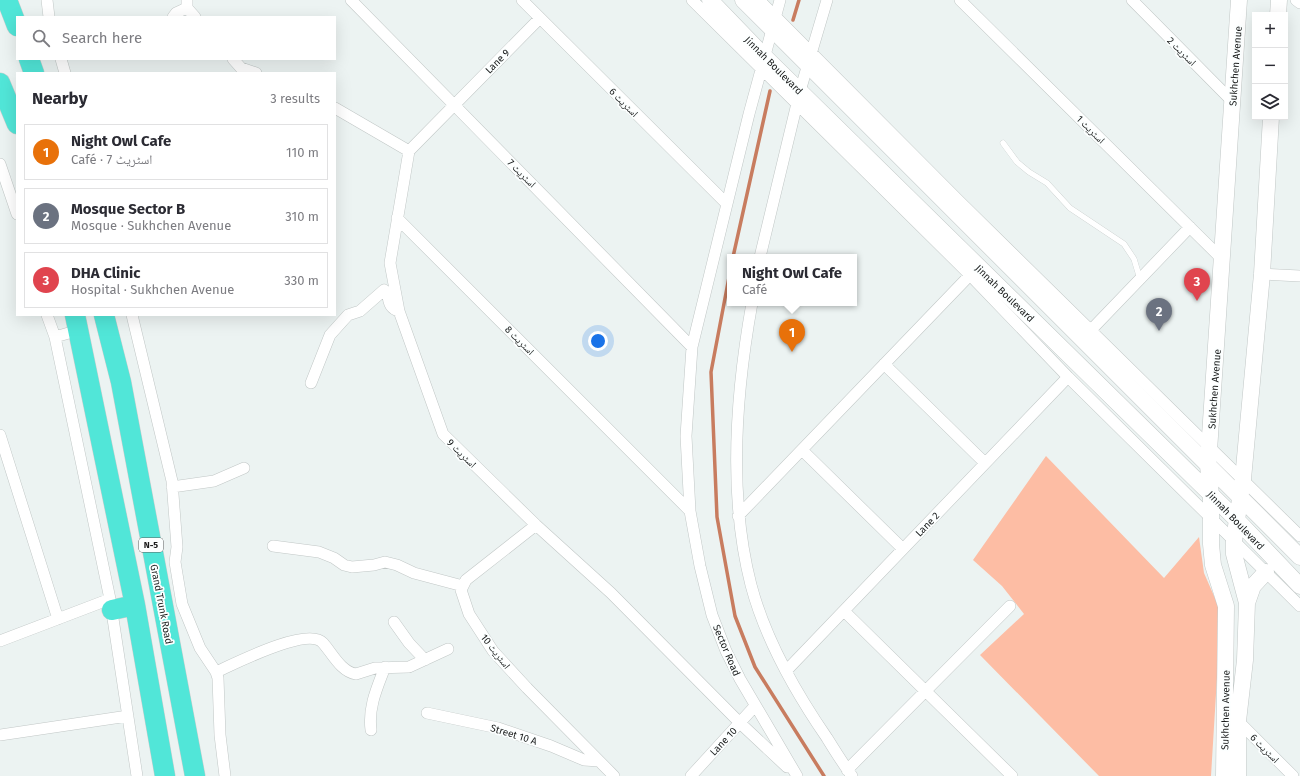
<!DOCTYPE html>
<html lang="en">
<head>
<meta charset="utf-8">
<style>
	:root { --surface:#fff; --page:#f7f7f7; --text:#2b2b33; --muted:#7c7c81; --line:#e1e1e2; --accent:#1a73e8 }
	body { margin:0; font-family:"Fira Sans","Noto Naskh Arabic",sans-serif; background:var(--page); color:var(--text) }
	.controls { position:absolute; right:12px; top:12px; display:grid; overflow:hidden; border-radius:0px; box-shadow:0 4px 16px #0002 }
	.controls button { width:36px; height:36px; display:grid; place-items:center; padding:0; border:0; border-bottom:1px solid var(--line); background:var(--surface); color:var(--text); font:20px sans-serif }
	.you { position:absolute; left:598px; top:341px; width:14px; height:14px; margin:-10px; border:3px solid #fff; border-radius:50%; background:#1a73e8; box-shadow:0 0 0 6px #1a73e833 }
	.badge { display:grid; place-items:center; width:26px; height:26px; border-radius:50%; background:var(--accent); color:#fff; font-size:13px; font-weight:700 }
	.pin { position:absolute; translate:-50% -33px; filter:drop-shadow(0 1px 2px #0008) }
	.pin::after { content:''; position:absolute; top:21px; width:14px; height:12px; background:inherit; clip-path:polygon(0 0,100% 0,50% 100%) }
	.popup { position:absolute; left:727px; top:254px; width:130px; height:52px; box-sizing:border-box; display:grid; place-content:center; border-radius:0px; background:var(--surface); filter:drop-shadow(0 1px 3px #0005); font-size:13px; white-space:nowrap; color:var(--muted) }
	.popup b { font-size:15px; color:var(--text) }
	.popup::after { content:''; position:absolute; left:50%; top:100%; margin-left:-8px; border:8px solid transparent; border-top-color:var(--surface) }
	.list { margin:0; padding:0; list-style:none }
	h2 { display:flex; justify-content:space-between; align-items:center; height:52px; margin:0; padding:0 16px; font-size:17px }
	h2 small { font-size:13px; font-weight:400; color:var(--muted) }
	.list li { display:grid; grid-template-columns:26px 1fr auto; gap:12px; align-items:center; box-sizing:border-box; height:56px; margin:0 8px 8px; padding:0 8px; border:1px solid var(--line); border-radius:0px }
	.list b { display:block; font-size:15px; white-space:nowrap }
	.list p { margin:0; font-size:13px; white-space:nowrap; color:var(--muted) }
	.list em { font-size:13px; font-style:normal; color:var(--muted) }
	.icon { flex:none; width:22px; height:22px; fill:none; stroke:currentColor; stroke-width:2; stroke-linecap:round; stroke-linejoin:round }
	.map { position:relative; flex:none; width:1300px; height:776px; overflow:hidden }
	.search { position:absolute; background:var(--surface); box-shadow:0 4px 16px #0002; left:16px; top:16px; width:320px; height:44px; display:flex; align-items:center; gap:10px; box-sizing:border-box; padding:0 14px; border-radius:0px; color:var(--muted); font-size:15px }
	.panel { position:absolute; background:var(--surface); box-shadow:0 4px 16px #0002; left:16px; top:72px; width:320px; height:244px; border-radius:0px }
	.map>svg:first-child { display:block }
</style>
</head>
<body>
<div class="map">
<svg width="1300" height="776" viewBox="0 0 1300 776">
	<rect width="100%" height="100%" fill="#ecf3f2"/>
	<!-- green -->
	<path fill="#fdbda4" d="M1046,456L1164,578L1199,537L1204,573L1221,612L1211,776H1099L980,655L1024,614L1002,586L973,560Z"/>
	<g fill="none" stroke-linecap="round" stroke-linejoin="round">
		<!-- stream -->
		<path stroke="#c87c5f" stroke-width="3.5" d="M793,20L799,0
			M733,257L770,91
			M730,272L711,372L717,517L735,616L755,667L824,776"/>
		<defs>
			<path id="lane" d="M1003,143L1017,162L1029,172L1047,183L1070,208L1124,244L1134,259L1140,279"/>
			<path id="street" d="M47,0L49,17
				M187,0V8L195,17
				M351,0L692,347
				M522,0L727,204
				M692,0L970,275L1068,377L1300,606
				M759,0L958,200L1300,536
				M780,0L749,114L692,347L686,436L690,511L700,566L712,615L726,651L740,679L797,776
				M960,0L1222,259
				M1132,0L1232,101
				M1296,0L1300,3
				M173,17L176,13L187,8
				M61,59L65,73
				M233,59L241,68L256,73
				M335,108L409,151L540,18
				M409,151L390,263L399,311L443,434L536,525L611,593L740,723L787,767
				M0,164L17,214
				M397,218L690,511
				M760,257L800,91L827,0
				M1262,274L1300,276
				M752,303C736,392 728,496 751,585C765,638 796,693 827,738C835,751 843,764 852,776
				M47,315L55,337L110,599L137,776
				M132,315L172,481L177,547L175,562L182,604L200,648L216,672L218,678L220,735L225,776
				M1091,330L1190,227
				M55,337L79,330
				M884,364L985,463
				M311,383L330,335L348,315L360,311L384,290L388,293C388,301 390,309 399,311
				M0,435L58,619
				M802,450L903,549
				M172,487L214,481L244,468
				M738,516L970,275
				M536,525L466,580L461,590L469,614L493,651L527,688L614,776
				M273,546L319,552L334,558L344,565L352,567L374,565L385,562L397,565L414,573L463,586
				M844,611L1012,776
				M394,622L409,643L425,660
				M0,641L110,599
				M786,671L1068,377
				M216,672C234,664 308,626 323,643C332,653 341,672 356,674L375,668L409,667L448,649
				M427,713L498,728L551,746L584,760L599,761
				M1238,721L1293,776
				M371,730C368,707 377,688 385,667
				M0,735L128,716
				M847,770L1010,606
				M691,776L755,706"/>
			<path id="secondary" d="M710,0L765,57L1237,520L1300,586
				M743,0L1300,557
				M1278,15L1279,0
				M1247,603L1253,586L1266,572
				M1224,776L1226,606L1213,565L1211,544V494L1208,466L1239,0
				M1238,776V721L1245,660L1247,603L1234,554V540L1243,479L1262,274L1271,117"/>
			<path id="highway" d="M7,0L17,26
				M29,59L34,73
				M0,83L17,124
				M75,315L135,605L165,776
				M104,315L121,382L195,776
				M112,610L135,605"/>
		</defs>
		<!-- lane casing -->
		<use href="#lane" stroke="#c1c7c6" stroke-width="6"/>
		<!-- street casing -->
		<use href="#street" stroke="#c1c7c6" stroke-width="12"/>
		<!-- secondary casing -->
		<use href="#secondary" stroke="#c1c7c6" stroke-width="17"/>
		<!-- highway casing -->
		<use href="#highway" stroke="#cccdcd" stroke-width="21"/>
		<!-- lane -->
		<use href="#lane" stroke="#fff" stroke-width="5.5"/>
		<!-- street -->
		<use href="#street" stroke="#fff" stroke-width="11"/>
		<!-- secondary -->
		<use href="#secondary" stroke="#fff" stroke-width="16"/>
		<!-- highway -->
		<use href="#highway" stroke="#51e6d8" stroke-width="20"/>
	</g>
	<g text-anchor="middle" stroke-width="3.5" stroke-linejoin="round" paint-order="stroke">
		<!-- shield labels -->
		<rect fill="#fcffff" stroke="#5d5f5f" stroke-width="1" x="139" y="538" width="24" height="14" rx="3"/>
		<g font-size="9" font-weight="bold" fill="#191b1b">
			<text x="151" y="548">N-5</text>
		</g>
		<!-- street labels -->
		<g font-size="10" fill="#191b1b" stroke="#fcffff">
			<text transform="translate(1182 51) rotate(45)" y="4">اسٹریٹ 2</text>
			<text transform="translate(497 61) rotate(-45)" y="4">Lane 9</text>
			<text transform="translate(774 65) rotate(45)" y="4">Jinnah Boulevard</text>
			<text transform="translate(1235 66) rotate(-86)" y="4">Sukhchen Avenue</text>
			<text transform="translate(624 102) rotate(45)" y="4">اسٹریٹ 6</text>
			<text transform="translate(1091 129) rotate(45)" y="4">اسٹریٹ 1</text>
			<text transform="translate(522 173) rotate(45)" y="4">اسٹریٹ 7</text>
			<text transform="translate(1005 293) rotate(44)" y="4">Jinnah Boulevard</text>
			<text transform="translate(520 340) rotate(45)" y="4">اسٹریٹ 8</text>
			<text transform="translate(1214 389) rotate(-86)" y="4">Sukhchen Avenue</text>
			<text transform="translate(462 453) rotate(44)" y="4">اسٹریٹ 9</text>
			<text transform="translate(1236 520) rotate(46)" y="4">Jinnah Boulevard</text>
			<text transform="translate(927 524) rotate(-46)" y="4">Lane 2</text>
			<text transform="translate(162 604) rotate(79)" y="4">Grand Trunk Road</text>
			<text transform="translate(727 650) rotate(67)" y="4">Sector Road</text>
			<text transform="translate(496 651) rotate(52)" y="4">اسٹریٹ 10</text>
			<text transform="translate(1225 710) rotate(-89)" y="4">Sukhchen Avenue</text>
			<text transform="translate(514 734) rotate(17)" y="4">Street 10 A</text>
			<text transform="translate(723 741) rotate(-47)" y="4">Lane 10</text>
			<text transform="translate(1265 748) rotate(45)" y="4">اسٹریٹ 6</text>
		</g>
	</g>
</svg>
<div class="controls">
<button>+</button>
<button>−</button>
<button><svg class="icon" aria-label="layers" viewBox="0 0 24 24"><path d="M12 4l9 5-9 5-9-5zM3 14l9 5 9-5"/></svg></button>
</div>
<div class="you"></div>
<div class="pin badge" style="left:792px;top:352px;background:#e8710a">1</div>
<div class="popup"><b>Night Owl Cafe</b>Café</div>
<div class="pin badge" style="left:1159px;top:331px;background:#6b7280">2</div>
<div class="pin badge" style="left:1197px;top:301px;background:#e0444e">3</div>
<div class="search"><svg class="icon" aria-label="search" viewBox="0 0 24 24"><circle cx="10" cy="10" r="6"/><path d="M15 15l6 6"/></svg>Search here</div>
<section class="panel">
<h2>Nearby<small>3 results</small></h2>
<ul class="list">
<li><span class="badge" style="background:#e8710a">1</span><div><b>Night Owl Cafe</b><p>Café · اسٹریٹ 7</p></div><em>110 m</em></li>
<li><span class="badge" style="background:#6b7280">2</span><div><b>Mosque Sector B</b><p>Mosque · Sukhchen Avenue</p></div><em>310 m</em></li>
<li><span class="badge" style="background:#e0444e">3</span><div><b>DHA Clinic</b><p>Hospital · Sukhchen Avenue</p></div><em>330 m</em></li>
</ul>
</section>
</div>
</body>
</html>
